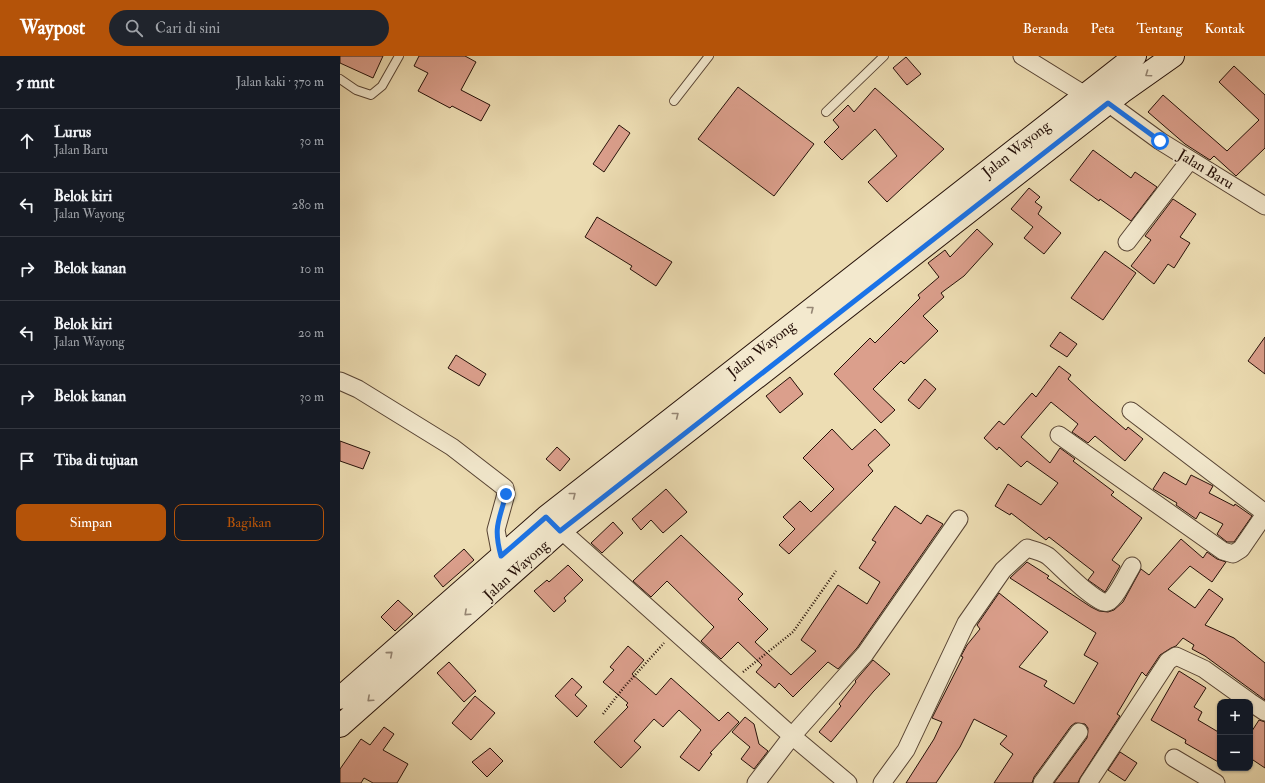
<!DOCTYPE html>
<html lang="id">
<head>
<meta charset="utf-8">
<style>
	:root { --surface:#171b24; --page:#20242c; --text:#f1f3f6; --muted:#9ea1a6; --line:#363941; --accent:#b45309 }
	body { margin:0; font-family:"IM FELL Double Pica",serif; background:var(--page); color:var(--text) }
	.controls { position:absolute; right:12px; bottom:12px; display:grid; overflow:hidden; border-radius:8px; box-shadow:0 1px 3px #0004 }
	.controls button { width:36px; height:36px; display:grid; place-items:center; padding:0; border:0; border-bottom:1px solid var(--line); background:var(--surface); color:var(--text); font:20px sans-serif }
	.stop { position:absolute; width:12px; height:12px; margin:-9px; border:3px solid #1a73e8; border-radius:50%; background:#fff }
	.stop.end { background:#1a73e8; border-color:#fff; box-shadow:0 1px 4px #0008 }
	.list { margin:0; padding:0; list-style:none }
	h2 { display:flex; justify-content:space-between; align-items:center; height:52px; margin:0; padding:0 16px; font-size:17px }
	h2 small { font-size:13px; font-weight:400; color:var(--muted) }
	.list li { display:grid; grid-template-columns:26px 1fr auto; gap:12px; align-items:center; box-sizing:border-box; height:64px; padding:0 16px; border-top:1px solid var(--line) }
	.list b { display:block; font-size:15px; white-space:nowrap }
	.list p { margin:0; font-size:13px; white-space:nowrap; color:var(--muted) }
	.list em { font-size:13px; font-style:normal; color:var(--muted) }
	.actions { display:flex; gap:8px; padding:12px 16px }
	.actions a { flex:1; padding:9px 0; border:1px solid var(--accent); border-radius:8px; text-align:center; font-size:14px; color:var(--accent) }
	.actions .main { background:var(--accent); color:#fff }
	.icon { flex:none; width:22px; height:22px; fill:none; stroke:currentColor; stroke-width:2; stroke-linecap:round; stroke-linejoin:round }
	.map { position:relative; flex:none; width:925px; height:727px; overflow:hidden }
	header { display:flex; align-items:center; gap:24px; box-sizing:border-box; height:56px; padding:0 20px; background:var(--accent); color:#fff }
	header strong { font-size:19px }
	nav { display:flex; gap:22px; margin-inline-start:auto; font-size:14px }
	.search { width:280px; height:36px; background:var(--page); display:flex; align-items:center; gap:10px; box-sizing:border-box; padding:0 14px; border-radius:22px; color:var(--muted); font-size:15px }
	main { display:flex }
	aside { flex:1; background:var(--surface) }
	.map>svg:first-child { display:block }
</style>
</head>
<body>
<header>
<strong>Waypost</strong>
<div class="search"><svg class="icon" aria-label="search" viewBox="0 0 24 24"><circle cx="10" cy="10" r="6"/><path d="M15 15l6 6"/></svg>Cari di sini</div>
<nav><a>Beranda</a><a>Peta</a><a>Tentang</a><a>Kontak</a></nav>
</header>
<main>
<aside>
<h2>5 mnt<small>Jalan kaki · 370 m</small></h2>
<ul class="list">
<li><svg class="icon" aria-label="ahead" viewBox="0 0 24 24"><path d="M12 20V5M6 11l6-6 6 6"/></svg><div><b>Lurus</b><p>Jalan Baru</p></div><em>30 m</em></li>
<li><svg class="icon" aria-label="left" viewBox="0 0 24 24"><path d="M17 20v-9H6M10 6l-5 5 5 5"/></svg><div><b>Belok kiri</b><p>Jalan Wayong</p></div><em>280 m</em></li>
<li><svg class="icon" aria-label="right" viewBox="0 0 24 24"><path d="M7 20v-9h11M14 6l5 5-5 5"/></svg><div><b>Belok kanan</b></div><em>10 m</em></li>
<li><svg class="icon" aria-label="left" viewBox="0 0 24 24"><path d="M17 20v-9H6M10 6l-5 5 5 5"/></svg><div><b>Belok kiri</b><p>Jalan Wayong</p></div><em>20 m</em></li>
<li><svg class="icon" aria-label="right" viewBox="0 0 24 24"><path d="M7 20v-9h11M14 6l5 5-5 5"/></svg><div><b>Belok kanan</b></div><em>30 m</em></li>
<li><svg class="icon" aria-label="arrive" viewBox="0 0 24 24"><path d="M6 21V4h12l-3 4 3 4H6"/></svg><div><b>Tiba di tujuan</b></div></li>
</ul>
<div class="actions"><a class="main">Simpan</a><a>Bagikan</a></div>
</aside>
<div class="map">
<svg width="925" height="727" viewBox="0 0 925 727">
	<rect width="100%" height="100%" fill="#edddb3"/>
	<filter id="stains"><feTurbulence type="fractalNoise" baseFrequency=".005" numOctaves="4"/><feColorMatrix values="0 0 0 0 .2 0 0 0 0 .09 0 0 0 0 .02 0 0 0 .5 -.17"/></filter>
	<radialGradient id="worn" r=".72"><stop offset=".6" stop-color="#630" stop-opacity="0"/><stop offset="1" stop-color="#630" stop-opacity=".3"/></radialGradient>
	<!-- building -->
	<path fill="#db9f8c" stroke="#251008" d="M0,0H43L33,22L0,7Z
		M79,0H125L136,6L121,34L150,49L141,65L112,50L110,52L78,35L88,17L74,10Z
		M566,1L581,18L567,29L553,12Z
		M894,10L925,39V92L896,120L874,100L870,104L845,88L808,56L823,39L887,95L919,64L879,26Z
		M398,31L474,88L434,140L358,83Z
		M535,32L604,93L547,146L528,126L557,100L535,73L502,104L484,86L499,71L493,64L508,49L514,56Z
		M279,69L290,77L264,116L253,108Z
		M753,94L791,122L795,116L817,131L791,165L760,143L759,145L730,124Z
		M689,132L700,141L695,146L702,151L698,158L721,177L704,198L684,182L693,171L671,153Z
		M833,143L856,158L840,181L850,187L834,212L828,208L814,228L791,210L811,184L805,180Z
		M257,161L332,206L316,230L290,213L292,210L245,181Z
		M637,173L653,188L624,220L601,237L604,241L583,260L598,275L564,308L561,305L533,333L555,354L541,367L494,318L530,282L535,287L580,242L578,239L599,221L588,207L605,194L610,201Z
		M765,195L796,217L763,264L731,242Z
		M720,276L737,288L727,301L710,290Z
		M925,281V318L908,305Z
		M116,299L146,318L139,330L108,312Z
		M719,310L731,319L728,323L752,345L786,374L788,371L803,383L785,405L755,380L748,387L732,376L738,368L711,346L681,381L710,407L720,392L735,403L733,405L774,436L771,439L802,462L772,504L780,510L765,536L748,524L754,516L709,481L706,484L671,457L670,459L655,450L668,428L701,449L718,427L687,405L681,411L659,391L657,394L644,382L659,365L664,369L692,337L696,341Z
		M450,321L463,338L440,357L426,340Z
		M585,323L596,333L579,353L568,344Z
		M492,373L512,394L535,373L550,389L528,409L533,415L449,498L439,489L455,473L443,461L460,445L471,456L494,433L463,402Z
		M0,385L30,396L23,413L0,405Z
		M217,391L230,403L220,415L206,403Z
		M824,416L846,429L851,419L873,430L869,437L894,450L895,448L912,460L894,486H887L877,478L883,468L860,456L856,463L836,449L837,447L813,433Z
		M326,433L347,456L323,477L311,464L301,474L292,463Z
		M555,450L581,468L587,459L603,468L517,592L498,613L488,606L453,641L439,627L435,632L416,616L422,609L398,586L381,603L361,585L374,571L327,525L311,541L293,525L341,479L403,538L398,543L428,573L415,586L451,619L476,595L461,584L498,529L527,548L540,526L519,512L536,486L532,484Z
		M273,466L283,477L262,497L251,487Z
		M841,483L863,502L867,496L877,503L886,506L872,526L850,510L828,533L855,552L869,533L883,543L865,569L894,582L925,607V644L865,600L852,593L854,589L843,582L836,590L831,592L820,599L806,620L802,616L777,658L780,660L740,722L738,727H714L747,682L748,672L745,668L735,667L731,670L694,721L692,727H654L673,698L660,688L667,680L634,663L620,691L596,727H566L594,683L602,666L592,662L623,601L621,600L627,589L640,573L637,569L659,537L708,576L679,611L707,625L704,630L734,648L758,607L744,599L756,577L670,522L687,506L709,520L707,522L751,551L759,555L768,556L774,554L783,546L801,513L809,519Z
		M124,493L134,504L103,531L94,520Z
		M228,509L243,524L224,542L226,545L214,556L194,535L207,524L209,526Z
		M58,544L73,558L55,575L41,561Z
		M288,590L304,604L292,618L316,639L331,622L379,665L388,656L399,666L370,697L372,698L359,715L340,701L361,674L339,654L323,671L314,663L294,685L301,691L281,712L254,686L288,651L286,649L288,647L263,626L274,614L270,611Z
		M533,604L550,618L533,636L491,686L479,676L501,650L499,648L516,626L515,625Z
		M109,606L136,635L124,646L97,617Z
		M839,615L866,632L854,651L862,656L858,664L880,677V707L845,687L846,684L811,664Z
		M232,622L242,631L235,639L247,650L237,661L215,640Z
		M135,640L155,657L131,684L112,667Z
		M405,661L414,668L419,688L428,695L414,713L401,703L410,691L392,676Z
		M919,664L925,666V712L910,702V678Z
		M44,671L54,678L43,694L68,708L57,727H33L24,722L21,727H0V713L21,683L30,689Z
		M150,692L163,705L147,721L132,706Z
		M780,696L797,707L785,725L768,714Z"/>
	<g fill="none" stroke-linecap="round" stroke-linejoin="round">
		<defs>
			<path id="lane" d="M0,23L16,34L31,39L42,30L59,0
				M334,45L369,0
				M486,56L544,0"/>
			<path id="street" d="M682,0L745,39
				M768,47L820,85L925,150
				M787,186L850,104
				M0,325L18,333L112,391L165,432L166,438L156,474L161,500
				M791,355L925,457
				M719,379L883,495L893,498L901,493L925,458
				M213,467L452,680L508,727
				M910,646L925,656
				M834,702L876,727
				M416,727L452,680L525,598L619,463
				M542,727L566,694L626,567L663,514L687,492C694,494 702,496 708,500C717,507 758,551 768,546C776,542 787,518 792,510
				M702,727L739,676
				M748,727L828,605L836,600L864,613L910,646"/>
			<path id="secondary" d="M0,642L206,461L795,0
				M0,670L220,475L782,36L833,0"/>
		</defs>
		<!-- lane casing -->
		<use href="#lane" stroke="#574333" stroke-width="10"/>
		<!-- street casing -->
		<use href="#street" stroke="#574333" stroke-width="19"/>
		<!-- secondary casing -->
		<use href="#secondary" stroke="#251008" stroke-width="24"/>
		<!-- path -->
		<path stroke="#251008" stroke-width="2.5" stroke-dasharray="1 2" stroke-linecap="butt" d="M403,616L453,576L496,515
			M263,658L285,630L324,587"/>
		<!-- lane -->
		<use href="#lane" stroke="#f3e9ce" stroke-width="8"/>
		<!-- street -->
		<use href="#street" stroke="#f3e9ce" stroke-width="17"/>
		<!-- secondary -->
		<use href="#secondary" stroke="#f3e9ce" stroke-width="22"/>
	</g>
	<!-- one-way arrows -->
	<defs><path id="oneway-chevron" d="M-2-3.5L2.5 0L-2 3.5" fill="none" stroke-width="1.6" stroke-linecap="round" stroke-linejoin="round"/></defs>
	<g stroke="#968775">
		<use href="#oneway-chevron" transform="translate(808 18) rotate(145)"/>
		<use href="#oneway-chevron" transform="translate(471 253) rotate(-38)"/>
		<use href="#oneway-chevron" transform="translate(336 359) rotate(-38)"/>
		<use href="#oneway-chevron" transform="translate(233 439) rotate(-38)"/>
		<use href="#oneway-chevron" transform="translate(127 557) rotate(138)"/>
		<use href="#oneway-chevron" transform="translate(50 598) rotate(-41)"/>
		<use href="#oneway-chevron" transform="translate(30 643) rotate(138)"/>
	</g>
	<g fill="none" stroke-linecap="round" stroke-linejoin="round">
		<!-- route -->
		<path stroke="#1a73e8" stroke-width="5" d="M166,438C159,466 153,470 161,500L206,461L220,475L768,47L820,85"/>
	</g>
	<g text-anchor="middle" stroke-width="4" stroke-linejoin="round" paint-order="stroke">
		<!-- street labels -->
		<g font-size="15" fill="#251008" stroke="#f3e9ce">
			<text transform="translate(676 93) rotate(-38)" y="5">Jalan Wayong</text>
			<text transform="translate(866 113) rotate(31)" y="5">Jalan Baru</text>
			<text transform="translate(421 293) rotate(-38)" y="5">Jalan Wayong</text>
			<text transform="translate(176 514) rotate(-42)" y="5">Jalan Wayong</text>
		</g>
	</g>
	<rect width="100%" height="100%" filter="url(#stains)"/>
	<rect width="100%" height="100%" fill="url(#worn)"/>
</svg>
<div class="controls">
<button>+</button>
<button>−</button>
</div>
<div class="stop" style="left:820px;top:85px"></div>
<div class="stop end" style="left:166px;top:438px"></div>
</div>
</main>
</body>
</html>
